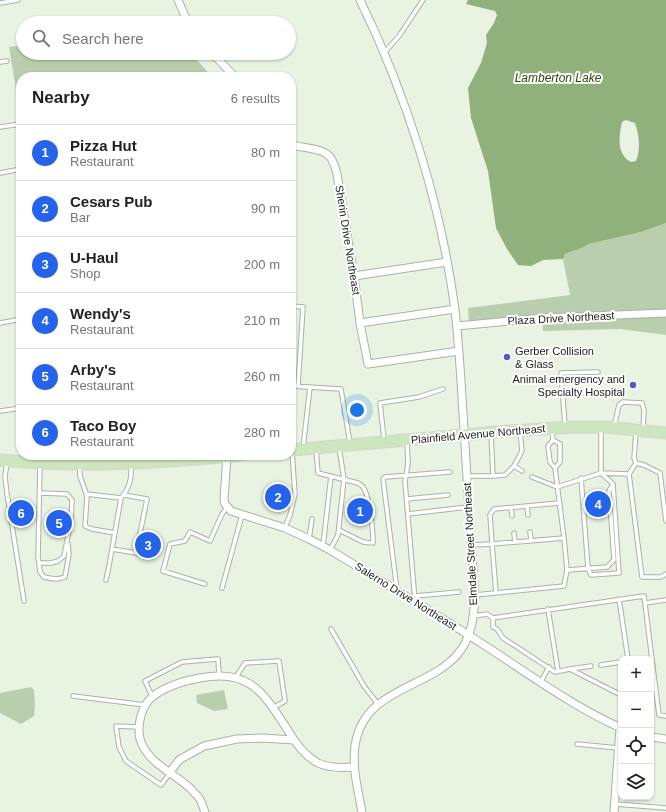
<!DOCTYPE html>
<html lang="en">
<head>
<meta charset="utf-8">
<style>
	:root { --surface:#fff; --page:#f2f2f2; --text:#222; --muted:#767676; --line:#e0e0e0; --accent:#2563eb }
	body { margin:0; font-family:Arial,sans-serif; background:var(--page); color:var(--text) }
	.controls { position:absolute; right:12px; bottom:12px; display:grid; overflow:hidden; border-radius:8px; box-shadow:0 1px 3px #0004 }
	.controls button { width:36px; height:36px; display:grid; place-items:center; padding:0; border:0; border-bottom:1px solid var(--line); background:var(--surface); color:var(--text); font:20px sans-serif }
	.you { position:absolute; left:357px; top:410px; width:14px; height:14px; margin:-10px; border:3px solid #fff; border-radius:50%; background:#1a73e8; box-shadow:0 0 0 6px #1a73e833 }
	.badge { display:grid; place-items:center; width:26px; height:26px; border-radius:50%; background:var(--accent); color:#fff; font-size:13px; font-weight:700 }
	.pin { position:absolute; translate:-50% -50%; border:2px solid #fff; box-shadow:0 1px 4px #0006 }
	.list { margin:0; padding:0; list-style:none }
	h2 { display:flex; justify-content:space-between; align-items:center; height:52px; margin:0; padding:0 16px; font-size:17px }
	h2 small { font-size:13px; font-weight:400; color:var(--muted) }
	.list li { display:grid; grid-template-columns:26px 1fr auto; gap:12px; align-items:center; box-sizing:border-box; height:56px; padding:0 16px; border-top:1px solid var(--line) }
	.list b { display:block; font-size:15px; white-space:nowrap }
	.list p { margin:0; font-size:13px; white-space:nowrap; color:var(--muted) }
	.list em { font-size:13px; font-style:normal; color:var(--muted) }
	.icon { flex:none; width:22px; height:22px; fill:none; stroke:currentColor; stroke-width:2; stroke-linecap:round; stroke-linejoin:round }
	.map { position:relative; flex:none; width:666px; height:812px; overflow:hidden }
	.search { position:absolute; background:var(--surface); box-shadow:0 1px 3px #0004; left:16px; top:16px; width:280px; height:44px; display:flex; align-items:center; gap:10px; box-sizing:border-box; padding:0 14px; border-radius:22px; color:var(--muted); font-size:15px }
	.panel { position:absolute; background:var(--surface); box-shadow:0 1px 3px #0004; left:16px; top:72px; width:280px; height:388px; border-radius:16px }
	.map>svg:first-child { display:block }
</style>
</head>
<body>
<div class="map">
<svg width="666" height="812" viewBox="0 0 666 812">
	<rect width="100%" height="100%" fill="#e8f3e2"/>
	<!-- green -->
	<path fill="#b8ceac" d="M23,45V53H191L212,77H21V120L9,47Z
		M666,223V335L620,329L543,331L542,319L469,325L468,308L570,295L563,259L565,254C573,250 582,249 589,244L641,232Z
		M31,687L34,690L35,705L34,716L21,724L0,713V693Z
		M224,690L228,709L214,711L197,703L196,695Z"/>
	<!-- water -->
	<path fill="#90b07c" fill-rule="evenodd" d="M468,0H666V223L641,232L589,244C582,249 573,250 565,254L563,259L543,260L531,266L518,265L507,249L496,228L488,171L471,118L468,88L481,63L487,43L486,35L494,23L497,15L495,11L466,4ZM626,120L635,123C639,135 641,148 636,161L631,162C616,155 619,135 622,122Z"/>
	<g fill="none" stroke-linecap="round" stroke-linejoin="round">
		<defs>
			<path id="lane" d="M0,3L18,0
				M384,53L399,36L423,0
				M0,62L7,61
				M0,127L21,124
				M0,173L21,169
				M291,306L303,307L298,386
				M0,323L21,319
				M291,386L341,389L350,443
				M0,411L21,408
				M565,426L561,373L598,372
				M614,427L619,405L623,402L642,403L644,410L643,430
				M552,430L553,440L548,446L550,462L555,468L564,538L567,570
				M384,439L380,403L419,397L443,389
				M553,440L560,444V462L555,468
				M407,442L408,463L405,482L415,601
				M303,448L310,387
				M316,449L318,473L358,483C359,484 363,486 363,487C370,496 373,531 373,543L363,542L339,530
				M79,455L80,476L87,496L85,526L92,529L115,533
				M7,462L5,477L7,494L24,601
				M89,463V455
				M636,463L629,474L642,577H661L666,574
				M636,463L644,465L660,473L666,521
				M636,463L634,458L636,432
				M514,466L522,471
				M466,476H493L491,434
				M493,476L505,475L514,466L522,451L520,431
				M532,477L557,487L601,473L629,474
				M581,478L588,568L591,575L619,573L613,484L601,473V428
				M40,493L67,494L72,500L71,521L64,556L58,561L51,563H39L38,558L40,465
				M86,494L121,498
				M407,499L448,495
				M527,506L528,515
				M511,508L512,516
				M408,514L468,507
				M285,527L290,515L295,494L292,451
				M530,532L531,540
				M514,533L515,542
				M309,539L312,519
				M472,545L492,544L490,515L494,509L559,503
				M323,546L331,476
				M112,549L136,553L147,499L124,495
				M330,550L338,535L344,479L339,447
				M39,563L40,572L44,577C52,579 58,580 65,577L69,554L68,544
				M106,580L109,566L121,498C129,489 132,477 131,466
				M205,584L163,571L170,544L185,541L190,532L210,541L222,514L227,508
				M222,588L242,515
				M397,590L383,479L385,477L450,472
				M496,593L492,544L564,538
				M475,595L564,586L567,570L607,567L614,560L609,491L612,486
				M415,596L459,592
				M619,599L628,659
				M645,603L666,600
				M548,609L558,671
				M474,616L487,614L493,618L644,596L659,715L666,716
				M493,618V627L497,629L503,638L555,672L570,669L621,695
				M331,629L364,686L378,704
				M601,665L621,662
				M570,669L591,666
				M236,677L245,663L279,661L285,701L273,708
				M540,683L549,667
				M73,696L145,705
				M152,696L145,681L182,662L218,659L219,675
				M138,727L116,726L119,747L126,761L161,785L170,773
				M577,744L618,748
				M615,804L666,808"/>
			<path id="street" d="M178,0L188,23
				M360,0C407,96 441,204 455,310C459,344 461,379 463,414C467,474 470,534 475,595C474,616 472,638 457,655C426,690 363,688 355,746C352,768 358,790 362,812
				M212,53L235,77
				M291,145C303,148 324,148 331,158C334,163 336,169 337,174L354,276L360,323L368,364L459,351
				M354,276L447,262
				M360,323L455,309
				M457,326L542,318L666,313
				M227,455L224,499L225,504L231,511L285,528L309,539L330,550C381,581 433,612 484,645C529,674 572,706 621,728
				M651,737L666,739
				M170,772L179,760L204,746L237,739L262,738L294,740
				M205,812C203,808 202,802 199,798C197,795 193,792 191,789C174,773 147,763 140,739C137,725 141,707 152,697C166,686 183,681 200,678C251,668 264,694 289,732C296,744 305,756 318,763C329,768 341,768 353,767
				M614,812L620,728"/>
			<path id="primary" d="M291,450L510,431L573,427H606L666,433
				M0,460C79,468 160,463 240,455"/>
		</defs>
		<!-- lane casing -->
		<use href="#lane" stroke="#a9b3a3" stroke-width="5.5"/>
		<!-- street casing -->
		<use href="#street" stroke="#a9b3a3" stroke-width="9"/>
		<!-- primary casing -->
		<use href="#primary" stroke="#d2d3d2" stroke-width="13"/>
		<!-- lane -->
		<use href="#lane" stroke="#fff" stroke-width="3.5"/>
		<!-- street -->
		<use href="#street" stroke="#fff" stroke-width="7"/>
		<!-- primary -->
		<use href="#primary" stroke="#cde6bd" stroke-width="11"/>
	</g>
	<!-- markers -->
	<g fill="#5e54cc" stroke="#fff" stroke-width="1.5">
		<circle cx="507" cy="357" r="4"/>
		<circle cx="633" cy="385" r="4"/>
	</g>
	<g text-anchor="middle" stroke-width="4" stroke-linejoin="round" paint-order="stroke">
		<!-- street labels -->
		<g font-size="11" fill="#20241e" stroke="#fff">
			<text transform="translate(348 240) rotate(81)" y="4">Sherin Drive Northeast</text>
			<text transform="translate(561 318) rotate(-3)" y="4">Plaza Drive Northeast</text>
			<text transform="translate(478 434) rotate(-5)" y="4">Plainfield Avenue Northeast</text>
			<text transform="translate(470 544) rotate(-93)" y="4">Elmdale Street Northeast</text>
			<text transform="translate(406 596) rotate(32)" y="4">Salerno Drive Northeast</text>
		</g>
		<!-- poi labels -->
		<g font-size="11" fill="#20241e" stroke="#fff" text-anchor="start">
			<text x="515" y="355">Gerber Collision<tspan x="515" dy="13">&amp; Glass</tspan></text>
			<text x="625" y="383" text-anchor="end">Animal emergency and<tspan x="625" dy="13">Specialty Hospital</tspan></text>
		</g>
		<!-- water labels -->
		<g font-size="12" font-style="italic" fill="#294711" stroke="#fff">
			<text x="558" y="82">Lamberton Lake</text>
		</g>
	</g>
</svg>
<div class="controls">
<button>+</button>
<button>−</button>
<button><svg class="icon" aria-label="locate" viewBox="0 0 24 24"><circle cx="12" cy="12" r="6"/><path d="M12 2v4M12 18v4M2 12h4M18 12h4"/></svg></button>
<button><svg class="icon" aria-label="layers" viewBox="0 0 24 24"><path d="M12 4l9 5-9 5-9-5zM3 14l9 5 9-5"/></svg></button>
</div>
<div class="you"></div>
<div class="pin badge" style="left:360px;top:511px">1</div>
<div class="pin badge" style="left:278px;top:497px">2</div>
<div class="pin badge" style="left:148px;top:545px">3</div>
<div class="pin badge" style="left:598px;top:504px">4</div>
<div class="pin badge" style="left:59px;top:523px">5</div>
<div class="pin badge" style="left:21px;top:513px">6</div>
<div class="search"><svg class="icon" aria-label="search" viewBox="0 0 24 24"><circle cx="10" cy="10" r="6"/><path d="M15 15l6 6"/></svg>Search here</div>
<section class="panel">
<h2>Nearby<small>6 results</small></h2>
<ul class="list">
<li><span class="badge">1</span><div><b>Pizza Hut</b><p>Restaurant</p></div><em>80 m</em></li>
<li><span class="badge">2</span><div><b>Cesars Pub</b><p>Bar</p></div><em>90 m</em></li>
<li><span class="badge">3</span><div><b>U-Haul</b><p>Shop</p></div><em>200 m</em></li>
<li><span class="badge">4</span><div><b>Wendy's</b><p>Restaurant</p></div><em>210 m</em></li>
<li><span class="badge">5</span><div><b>Arby's</b><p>Restaurant</p></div><em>260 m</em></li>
<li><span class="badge">6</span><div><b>Taco Boy</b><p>Restaurant</p></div><em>280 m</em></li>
</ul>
</section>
</div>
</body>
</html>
